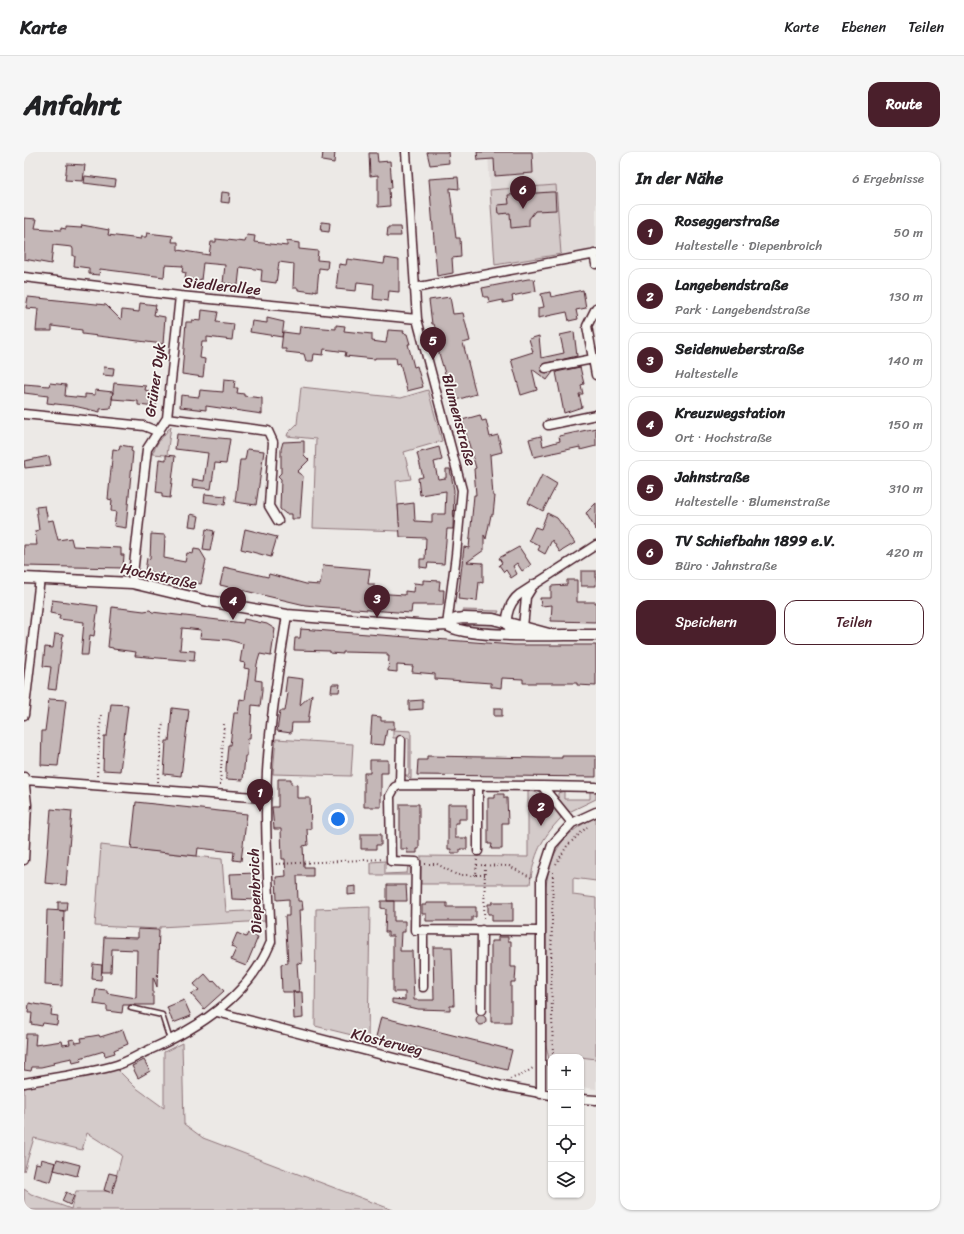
<!DOCTYPE html>
<html lang="de">
<head>
<meta charset="utf-8">
<style>
	:root { --surface:#fff; --page:#f6f6f6; --text:#202124; --muted:#757577; --line:#e0e0e0; --accent:#4a1f2b }
	body { margin:0; font-family:Sriracha,sans-serif; background:var(--page); color:var(--text) }
	.controls { position:absolute; right:12px; bottom:12px; display:grid; overflow:hidden; border-radius:8px; box-shadow:0 1px 3px #0004 }
	.controls button { width:36px; height:36px; display:grid; place-items:center; padding:0; border:0; border-bottom:1px solid var(--line); background:var(--surface); color:var(--text); font:20px sans-serif }
	.you { position:absolute; left:314px; top:667px; width:14px; height:14px; margin:-10px; border:3px solid #fff; border-radius:50%; background:#1a73e8; box-shadow:0 0 0 6px #1a73e833 }
	.badge { display:grid; place-items:center; width:26px; height:26px; border-radius:50%; background:var(--accent); color:#fff; font-size:13px; font-weight:700 }
	.pin { position:absolute; translate:-50% -33px; filter:drop-shadow(0 1px 2px #0008) }
	.pin::after { content:''; position:absolute; top:21px; width:14px; height:12px; background:inherit; clip-path:polygon(0 0,100% 0,50% 100%) }
	.list { margin:0; padding:0; list-style:none }
	h2 { display:flex; justify-content:space-between; align-items:center; height:52px; margin:0; padding:0 16px; font-size:17px }
	h2 small { font-size:13px; font-weight:400; color:var(--muted) }
	.list li { display:grid; grid-template-columns:26px 1fr auto; gap:12px; align-items:center; box-sizing:border-box; height:56px; margin:0 8px 8px; padding:0 8px; border:1px solid var(--line); border-radius:12px }
	.list b { display:block; font-size:15px; white-space:nowrap }
	.list p { margin:0; font-size:13px; white-space:nowrap; color:var(--muted) }
	.list em { font-size:13px; font-style:normal; color:var(--muted) }
	.actions { display:flex; gap:8px; padding:12px 16px }
	.actions a { flex:1; padding:9px 0; border:1px solid var(--accent); border-radius:12px; text-align:center; font-size:14px; color:var(--accent) }
	.actions .main { background:var(--accent); color:#fff }
	.icon { flex:none; width:22px; height:22px; fill:none; stroke:currentColor; stroke-width:2; stroke-linecap:round; stroke-linejoin:round }
	.map { position:relative; flex:none; width:572px; height:1058px; overflow:hidden; border-radius:12px }
	header { display:flex; align-items:center; gap:24px; box-sizing:border-box; height:56px; padding:0 20px; background:var(--surface); border-bottom:1px solid var(--line) }
	header strong { font-size:19px }
	nav { display:flex; gap:22px; margin-inline-start:auto; font-size:14px }
	.intro { display:flex; align-items:center; justify-content:space-between; box-sizing:border-box; height:96px; padding:0 24px }
	h1 { margin:0; font-size:28px }
	.button { padding:10px 18px; border-radius:12px; background:var(--accent); color:#fff; font-size:14px; font-weight:700 }
	main { display:flex; gap:24px; padding:0 24px }
	aside { flex:1; background:var(--surface); border-radius:12px; box-shadow:0 1px 3px #0004 }
	.map>svg:first-child { display:block }
</style>
</head>
<body>
<header>
<strong>Karte</strong>
<nav><a>Karte</a><a>Ebenen</a><a>Teilen</a></nav>
</header>
<div class="intro"><h1>Anfahrt</h1><a class="button">Route</a></div>
<main>
<div class="map">
<svg width="572" height="1058" viewBox="0 0 572 1058">
	<rect width="100%" height="100%" fill="#ece9e6"/>
	<filter id="ink" filterUnits="userSpaceOnUse"><feTurbulence type="fractalNoise" baseFrequency=".025" numOctaves="2"/><feDisplacementMap in="SourceGraphic" scale="8" xChannelSelector="R" yChannelSelector="G"/><feConvolveMatrix kernelMatrix="1 2 1 2 8 2 1 2 1" color-interpolation-filters="sRGB"/></filter>
	<g filter="url(#ink)">
		<!-- built -->
		<path fill="#e0dad8" d="M464,0H572V94L561,99L537,102L532,33L466,38Z
			M557,905L572,907V937L557,935Z"/>
		<!-- green -->
		<path fill="#d4cbca" stroke="#8f757a" d="M532,33L537,102L471,113L466,38Z
			M277,235L377,246L404,238L418,289L380,300L387,327L372,329L376,379L289,376L292,287L263,284L264,281L273,272Z
			M147,274L143,303L128,302L133,292Z
			M438,458L475,459L474,461L466,464L439,463Z
			M434,470L480,473V477L437,474Z
			M369,578L387,579V627L381,623H385V586H369Z
			M252,587L329,592L327,624L249,622Z
			M504,639C520,639 528,654 537,666C517,687 510,702 506,732H397V704L504,705Z
			M540,639V647H566V639H572V647L545,660L534,646V641Z
			M572,665V729L549,726V743L572,746V907L549,904L527,905V917L522,893V735C526,699 540,680 572,665Z
			M77,693L198,707L202,760L240,758L241,769L136,775V777L71,774Z
			M361,709V722L383,721L384,714L387,717V723H347V710Z
			M346,755L344,887L291,874L292,757Z
			M158,891L160,972L179,986L369,1058H0V1037L7,1042L47,1057L52,1039H80L88,1040L98,1003L63,981L58,998L10,986L0,1019V936L93,917L111,935L140,956V900Z"/>
		<!-- building -->
		<path fill="#c4b7b7" stroke="#4a1f2b" d="M299,0H311L310,11L298,9Z
			M403,0H424L425,11L406,13Z
			M453,0H508L509,21L471,24L470,7L454,8Z
			M345,1H353L354,10L366,9L368,36H365L366,54L354,55V23L346,24Z
			M43,12L61,13L59,29L41,28Z
			M61,24L92,28L91,35L60,31Z
			M434,25L435,37L426,36V38L432,86H436L437,105L428,106L429,121L413,124L405,27Z
			M198,40L206,41L205,51L197,50Z
			M527,40H531L532,58L511,59L505,67V74L487,76L486,61L475,62L474,53L485,52L484,43Z
			M0,66L13,67L11,76L37,78V76L42,77V75L57,76L58,73L85,78L84,83L117,87V85H122L123,81L149,84L148,90H154V98L185,103L187,90H192V87L221,90L223,83L231,84L230,90L263,94V89L275,91V97L294,99L293,108L304,109L303,117L295,116L293,139L289,138V140L274,138V136H269L270,112L255,110L252,131L237,129L238,118L216,115L214,133L199,131L201,113L179,111L177,128L161,127L162,121L158,120L159,114L141,113L140,125L76,117L75,123L65,122V116L50,114L51,104H49V97L48,95L29,93L27,112L0,107Z
			M298,70L306,71L305,80L297,79Z
			M364,75H376L377,84H363Z
			M361,106L375,108V140L365,139L364,149L349,147L350,132L333,130L332,139L312,137L315,112L322,113L323,107L360,112Z
			M504,127H510L512,139L488,144L489,149L479,151V148L465,151L464,145H460L458,136Z
			M559,138L562,156L552,158L554,167L545,169L543,160L514,166V156L520,155L517,142L526,140L527,145Z
			M4,145L82,153L97,168L98,158L115,160L116,151L132,153L130,163L141,165L139,192L58,182V178L28,174V179H12L14,157L2,156Z
			M426,145L429,162L439,161L446,189L439,191L452,242L429,249L412,191L415,190L410,172H408L405,148Z
			M178,158L194,160L192,170L210,172L208,188L183,185V190H178L176,206L181,207L179,225L158,222L162,170H168V168L177,169Z
			M243,166L260,170L258,185L226,180L228,169L243,171Z
			M312,173L321,174L320,179L348,182V189L362,191L364,178L380,179L379,181L383,182L386,192H384L390,215L393,214L399,235L383,239L376,211L373,212L372,206H351V207L321,204L322,200L300,197L299,203L290,202L289,209H282L280,202L262,200V197H257L259,180L275,182L276,174L312,177Z
			M550,180L553,204L519,212L517,215L518,220H529L523,228L508,217L513,238L497,243L487,207L509,200L505,187L515,184L517,206L540,201L536,183Z
			M80,215L90,216L89,224L79,223Z
			M556,215L560,232L557,233L559,242H555L558,255L540,261L532,220Z
			M200,227L211,228L210,236H214L213,241L220,242V244L238,246V262L182,254V258L156,255L157,243L175,245L176,238L199,240Z
			M26,231L42,233L41,244L61,246V242L71,243V238L89,240L87,256L76,257V260L50,254L23,251L24,244L0,241V232L25,234Z
			M90,231L122,234L121,238L134,241L132,255L114,253V249L88,247Z
			M456,263L458,269L462,268L466,285L474,283L478,300L466,303L469,344H471L469,363H467L462,387L460,383V398L443,410L459,411V431L455,430L453,449L434,447L440,395L445,396L450,343H452L450,317L452,316L438,268Z
			M572,276V294L556,298V295L510,305L505,287L517,284L519,294L536,289L535,284Z
			M153,282L206,287L202,312L191,311L187,337L168,335L169,327L180,329L184,301L151,297Z
			M280,289V303L285,308L273,320L279,324L276,367H268V362H262L256,357L257,327L254,324L257,321V297L259,290Z
			M96,293L108,295L107,299L109,300L102,376L90,374L92,360L87,359L88,348L84,347L89,297L95,298Z
			M415,295L418,308L410,310L414,327L422,326V317H426L430,338L429,377H423L420,412L404,411L403,416L396,415V407H401L402,386L376,385L374,353L390,351L391,369L408,370V362H421L422,339L396,343L394,326L399,325L393,301Z
			M223,297L240,299L232,353L211,350L216,308H221Z
			M142,303L151,304L146,346L138,345V341L132,340L135,307L142,308Z
			M25,304L27,313L1,316L0,309Z
			M518,323L533,332L519,359L504,351Z
			M181,342L202,344L201,353L180,350Z
			M572,351V378L562,361Z
			M21,354L24,369L29,368L34,388L47,386L49,394L97,396V403H100L99,416L0,414V393H13L11,379L15,378L12,355Z
			M523,361L533,366L551,391L536,400L528,388L521,402L514,398L516,394L505,388L511,375L517,377Z
			M167,362L175,364L173,375L165,374Z
			M182,377L190,379L186,399L179,398Z
			M221,377L253,385L247,405L217,397Z
			M127,382L141,383L140,406L161,410L163,401L169,402L170,397L176,398L182,408L177,432L121,419L123,406L126,407Z
			M495,395L507,413L498,419L493,411L489,414L493,422L487,426L482,418L480,420L475,413L478,411L475,406Z
			M299,413L346,417L344,432H350V441L381,443V439L389,440L390,431L399,432V428L416,429L415,438H420L419,453H388L387,461L302,455L281,453L196,433L200,415L244,425L245,422L282,432L296,433Z
			M557,419H572V434H557Z
			M543,428H553V450H572V470L527,469L528,453L517,454L516,446H527V434L543,433Z
			M28,448L74,454L70,484L66,483L64,503H57L60,470L35,467L36,463L26,461Z
			M88,455L120,459L126,458L128,460L219,471L220,467L243,472L251,477L247,504L236,502L233,512L231,528L238,529V539L236,554L228,553L226,586H224L223,604H221L219,628L202,627V616L204,593H206L210,561H214L216,547L221,548L225,517L220,516L221,511L216,510L219,492L205,488L176,486L177,478L158,476L156,498L171,499L170,509L111,504L112,500L89,497V496L84,495Z
			M277,477L490,493H572V534L553,533V531H499V527L478,526L477,536L471,535H467V531L411,527V522L388,520L389,514L373,513V520L364,519L365,504H363V501L319,500V502L306,501V499L270,498L271,486H276Z
			M31,482L39,483L32,538L24,537L27,515L19,514L21,495L29,496Z
			M263,525L279,527L276,553L288,542L284,571H268L267,581L253,579L256,559H261L264,541L261,540Z
			M308,532H316L315,540H307Z
			M25,547L42,548L34,614L17,613L18,579H21Z
			M399,548V557L385,558V549Z
			M87,552L104,553L96,619L79,618L80,584H83Z
			M148,556L165,558L157,624L140,622L142,589H145Z
			M470,556H478V564H470Z
			M348,564L357,565V569H370V577H363L360,593L346,592Z
			M403,604L519,606H538V604H572V625L393,623L394,608H403Z
			M346,608H364V621H357V655H340V621H346Z
			M254,627H267V632L273,633V646H286L287,677H283L284,693L279,694L280,715H289V724H273L274,749H278L279,758H275L278,812L273,811L275,840H258L257,812L264,811L261,764H265V747L253,748L252,725L262,724L261,707H258L257,677H250L248,655H254Z
			M471,642H480V646H483L484,671H478V697H467L468,692H464V646H471Z
			M112,650L223,662L217,709L209,708L210,700L174,696L173,704L107,697Z
			M376,652H395V697H393V701H383V697H376Z
			M424,652H443V667H435V671H431V686H443V697H436V701H427V697H424Z
			M27,657L48,659L42,733L21,731Z
			M337,682H357V693H352V697H337Z
			M232,721L233,748L208,747L206,722Z
			M363,733H382L383,749H363Z
			M332,734V742L324,743V735Z
			M357,749H370V769H381V780H377L376,799H388L390,848H410L409,795H428L430,854H426V858L393,857L368,851V847L381,848V840H369V784H364V780H361L362,757L357,756Z
			M34,750H43L42,759L34,758Z
			M468,750H489V769H468V762H464V752H468Z
			M402,751H423V755H452V765H448V769H402V762H398V753H402Z
			M23,758L40,759L38,834L21,833Z
			M114,777L135,778L133,835L129,825V853H99L98,861L83,859V854L70,852L72,837L83,838V841L112,846L113,798L88,797L87,820H78L80,785L114,786Z
			M213,781L222,785L224,781L234,785L222,814L207,808L212,797L207,795Z
			M474,785H484V789H487V815H492L491,830H487V870H467V789H474Z
			M69,812L78,813L77,828L68,827Z
			M181,822L188,830L190,828L200,839L180,857L167,842L175,838L170,832Z
			M269,840H278L279,866L270,867Z
			M160,848L167,864L149,871L143,855Z
			M5,851L28,855L27,863L34,864L33,873L19,871L18,874L7,872L8,861H4Z
			M452 868a5 5 0 1 1 10 0a5 5 0 1 1-10 0Z
			M357,865L488,898L483,918L352,885Z
			M99,878L104,892L90,898L91,901L81,904L80,899L56,906L57,909L49,911L48,906L29,910L30,912L17,915H8L7,919L0,918L2,882H12L11,893L38,889L39,893L46,892L45,888L50,887L52,891L58,890L57,886L75,883L76,885Z
			M120,908L126,919L114,926L108,914Z
			M17,1007L32,1011L27,1030L9,1025L12,1011L16,1012Z
			M33,1007L56,1013L53,1024L30,1018Z
			M85,1021L93,1023L88,1041L80,1038Z
			M42,1040L50,1044L46,1053L38,1049Z"/>
		<g fill="none" stroke-linecap="round" stroke-linejoin="round">
			<defs>
				<path id="service" d="M107,856L138,863L146,888"/>
				<path id="minor" d="M382,0L393,167L438,338L432,403L423,473
					M570,102L572,112
					M0,125L156,144L393,167
					M390,136L572,102
					M572,156L563,174L572,223
					M522,216L569,207
					M0,262L120,274L135,280
					M143,266L244,279L249,290L245,354L254,369
					M524,273L572,263
					M108,431L123,297L143,266L156,144
					M510,432L502,445L499,475L497,480L492,483C476,475 484,451 496,442L572,393
					M0,563L16,426
					M377,588L376,633L518,634L548,671
					M0,625L3,653L0,708
					M1,628L242,646
					M376,633L371,635L366,644L367,709L392,710L391,778L517,779
					M518,634L572,635
					M454,699V634
					M399,835V778
					M457,858L458,778
					M193,860L478,934L527,943
					M0,931C30,925 63,922 93,913C103,910 113,904 123,899C175,876 225,844 247,790C245,733 240,676 243,620C246,567 255,515 263,463
					M517,942V727L528,693L548,671L572,660
					M557,947L572,948"/>
				<path id="tertiary" d="M0,426L108,431L184,449L263,463L406,474L423,473L432,467L440,466L469,467L525,482
					M423,473C444,488 542,482 572,483"/>
			</defs>
			<!-- service casing -->
			<use href="#service" stroke="#4a1f2b" stroke-width="7"/>
			<!-- minor casing -->
			<use href="#minor" stroke="#4a1f2b" stroke-width="11"/>
			<!-- tertiary casing -->
			<use href="#tertiary" stroke="#4a1f2b" stroke-width="13"/>
			<!-- path -->
			<path stroke="#4a1f2b" stroke-width="2" stroke-dasharray="1 3" stroke-linecap="butt" d="M73,624L77,563
				M134,630L139,570
				M196,633L200,572
				M252,712L360,707
				M401,712H413L433,723H452L453,707
				M532,712L543,694L563,675
				M453,713L485,714L508,726
				M452,723H461
				M460,770L461,713
				M529,905L527,818L529,720
				M486,927L498,923L509,916"/>
			<!-- service -->
			<use href="#service" stroke="#f6f6f2" stroke-width="4"/>
			<!-- minor -->
			<use href="#minor" stroke="#f6f6f2" stroke-width="8"/>
			<!-- tertiary -->
			<use href="#tertiary" stroke="#f6f6f2" stroke-width="10"/>
		</g>
	</g>
	<g text-anchor="middle" stroke-width="3.5" stroke-linejoin="round" paint-order="stroke">
		<!-- street labels -->
		<g font-size="15" fill="#4a1f2b" stroke="#f6f6f2">
			<text transform="translate(198 134) rotate(6)" y="5">Siedlerallee</text>
			<text transform="translate(131 228) rotate(-82)" y="5">Grüner Dyk</text>
			<text transform="translate(435 268) rotate(75)" y="5">Blumenstraße</text>
			<text transform="translate(135 424) rotate(12)" y="5">Hochstraße</text>
			<text transform="translate(231 739) rotate(-92)" y="5">Diepenbroich</text>
			<text transform="translate(363 890) rotate(14)" y="5">Klosterweg</text>
		</g>
	</g>
</svg>
<div class="controls">
<button>+</button>
<button>−</button>
<button><svg class="icon" aria-label="locate" viewBox="0 0 24 24"><circle cx="12" cy="12" r="6"/><path d="M12 2v4M12 18v4M2 12h4M18 12h4"/></svg></button>
<button><svg class="icon" aria-label="layers" viewBox="0 0 24 24"><path d="M12 4l9 5-9 5-9-5zM3 14l9 5 9-5"/></svg></button>
</div>
<div class="you"></div>
<div class="pin badge" style="left:236px;top:660px">1</div>
<div class="pin badge" style="left:517px;top:674px">2</div>
<div class="pin badge" style="left:353px;top:466px">3</div>
<div class="pin badge" style="left:209px;top:468px">4</div>
<div class="pin badge" style="left:409px;top:208px">5</div>
<div class="pin badge" style="left:499px;top:57px">6</div>
</div>
<aside>
<h2>In der Nähe<small>6 Ergebnisse</small></h2>
<ul class="list">
<li><span class="badge">1</span><div><b>Roseggerstraße</b><p>Haltestelle · Diepenbroich</p></div><em>50 m</em></li>
<li><span class="badge">2</span><div><b>Langebendstraße</b><p>Park · Langebendstraße</p></div><em>130 m</em></li>
<li><span class="badge">3</span><div><b>Seidenweberstraße</b><p>Haltestelle</p></div><em>140 m</em></li>
<li><span class="badge">4</span><div><b>Kreuzwegstation</b><p>Ort · Hochstraße</p></div><em>150 m</em></li>
<li><span class="badge">5</span><div><b>Jahnstraße</b><p>Haltestelle · Blumenstraße</p></div><em>310 m</em></li>
<li><span class="badge">6</span><div><b>TV Schiefbahn 1899 e.V.</b><p>Büro · Jahnstraße</p></div><em>420 m</em></li>
</ul>
<div class="actions"><a class="main">Speichern</a><a>Teilen</a></div>
</aside>
</main>
</body>
</html>
